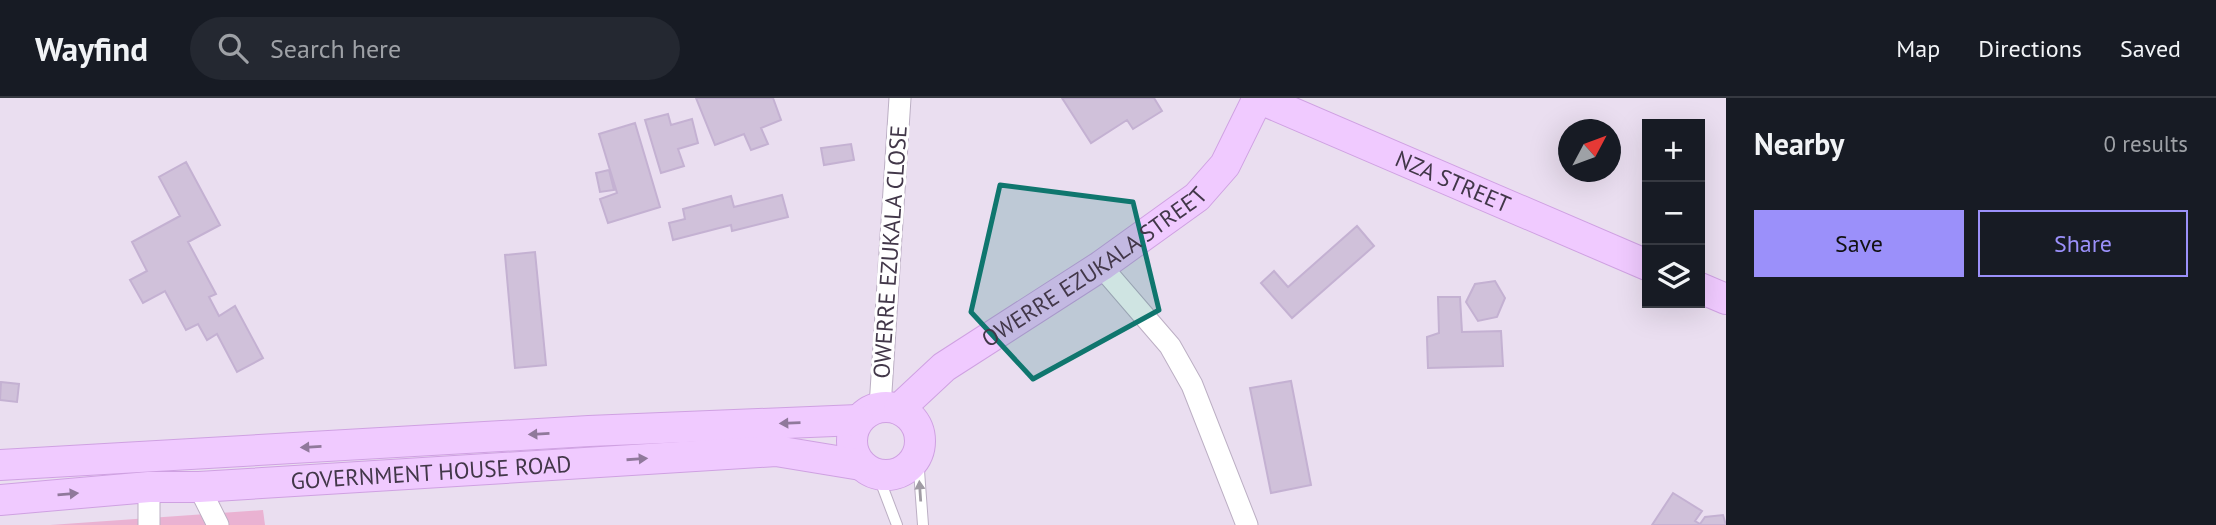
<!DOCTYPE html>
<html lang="en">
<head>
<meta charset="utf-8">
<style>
	:root { --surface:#171b24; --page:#242831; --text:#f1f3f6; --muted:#9ea1a6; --line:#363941; --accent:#9b90fa }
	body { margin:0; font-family:"PT Sans",sans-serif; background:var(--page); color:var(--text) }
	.controls { position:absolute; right:21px; top:21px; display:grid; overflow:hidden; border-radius:0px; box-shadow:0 7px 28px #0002 }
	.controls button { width:63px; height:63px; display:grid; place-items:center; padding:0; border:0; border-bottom:2px solid var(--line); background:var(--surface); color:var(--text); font:35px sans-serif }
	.compass { position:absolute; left:1558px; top:21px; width:63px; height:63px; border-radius:50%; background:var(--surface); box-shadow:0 7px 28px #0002; rotate:49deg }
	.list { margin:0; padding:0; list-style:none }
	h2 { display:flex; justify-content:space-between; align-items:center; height:91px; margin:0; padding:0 28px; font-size:30px }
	h2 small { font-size:23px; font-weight:400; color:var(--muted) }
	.actions { display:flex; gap:14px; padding:21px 28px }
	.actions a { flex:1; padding:16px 0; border:2px solid var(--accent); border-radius:0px; text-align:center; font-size:24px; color:var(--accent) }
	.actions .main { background:var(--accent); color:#111 }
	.icon { flex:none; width:38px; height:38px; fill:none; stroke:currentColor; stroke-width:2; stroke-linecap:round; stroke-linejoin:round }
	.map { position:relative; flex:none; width:1726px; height:427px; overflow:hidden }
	header { display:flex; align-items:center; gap:42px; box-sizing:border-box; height:98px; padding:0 35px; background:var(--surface); border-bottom:2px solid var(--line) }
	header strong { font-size:33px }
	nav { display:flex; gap:38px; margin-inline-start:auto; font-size:24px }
	.search { width:490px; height:63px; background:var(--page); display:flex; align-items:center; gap:18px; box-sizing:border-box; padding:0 24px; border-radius:38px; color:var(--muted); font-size:26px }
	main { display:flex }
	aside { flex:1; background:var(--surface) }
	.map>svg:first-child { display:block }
</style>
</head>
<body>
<header>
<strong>Wayfind</strong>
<div class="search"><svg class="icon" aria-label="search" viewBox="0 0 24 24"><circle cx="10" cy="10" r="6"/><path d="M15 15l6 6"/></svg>Search here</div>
<nav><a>Map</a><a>Directions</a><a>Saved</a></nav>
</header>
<main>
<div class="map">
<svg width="1726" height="427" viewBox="0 0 1726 427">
	<rect width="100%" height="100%" fill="#f1eaf5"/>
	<!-- residential -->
	<path fill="#eadef0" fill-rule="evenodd" d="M0,0H1726V427H0ZM1647,26H1700V205H1647ZM1568,32H1610V74H1568Z"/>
	<!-- green -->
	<path fill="#eab2d2" d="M263,412L265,427H50Z"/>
	<!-- building -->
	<path fill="#d0c1da" stroke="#c4b1d2" stroke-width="2" d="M696,0H773L781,22L761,30L768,46L751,52L744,36L715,47Z
		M1062,0H1154L1162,13L1133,31L1127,22L1091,45Z
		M668,16L671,27L692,21L698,45L678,51L684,68L661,75L645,22Z
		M635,25L660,109L608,125L600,101L617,95L599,36Z
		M851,46L854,62L824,67L821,50Z
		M186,64L220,127L188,144L216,196L209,199L219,218L235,208L263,260L237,274L217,236L207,242L198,226L186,232L165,193L143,205L130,182L147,173L132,144L180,118L159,79Z
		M609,72L614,92L600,94L596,75Z
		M782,97L788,119L732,133L731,127L673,142L669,125L685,121L683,111L731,98L734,109Z
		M1357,128L1374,148L1292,220L1261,185L1274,173L1288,189Z
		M535,154L546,267L515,270L505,157Z
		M1495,183L1505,200L1497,219L1478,223L1466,204L1475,186Z
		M1438,199H1460L1462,234L1501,233L1503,268L1428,270L1427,239L1439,235Z
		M1291,283L1311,387L1271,395L1250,290Z
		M1,284L19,286L17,304L0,302Z
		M1673,395L1702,413L1695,423L1700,426L1705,419L1723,417L1726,427H1652Z"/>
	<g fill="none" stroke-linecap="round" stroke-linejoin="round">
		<defs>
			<path id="lane" d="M918,359L923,427
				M878,377L897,427"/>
			<path id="street" d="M1101,168L1170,248L1192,287L1247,427
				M880,309L900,0
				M199,389L218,427
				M149,427V389"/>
			<g id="secondary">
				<path id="s1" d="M1258,0L1647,167"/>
				<path d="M1700,190L1726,201"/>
				<circle cx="886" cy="343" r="34"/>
				<path id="s2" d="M899,311L944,269L1101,168L1197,99L1225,67L1258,0"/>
				<path d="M0,367L589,333L858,322"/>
				<path id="s3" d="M0,402L149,389H199L776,353L861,367"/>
			</g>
		</defs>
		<!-- lane casing -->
		<use href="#lane" stroke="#bcafc4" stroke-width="12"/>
		<!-- street casing -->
		<use href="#street" stroke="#bcafc4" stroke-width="23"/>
		<!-- secondary casing -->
		<use href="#secondary" stroke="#cfa1e2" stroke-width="32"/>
		<!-- lane -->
		<use href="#lane" stroke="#fff" stroke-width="10"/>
		<!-- street -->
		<use href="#street" stroke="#fff" stroke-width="21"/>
		<!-- secondary -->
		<use href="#secondary" stroke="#f0caff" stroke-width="30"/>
	</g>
	<!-- one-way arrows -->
	<defs><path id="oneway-solid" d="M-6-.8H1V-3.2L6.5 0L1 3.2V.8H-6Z" transform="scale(1.75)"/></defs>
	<g fill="#90799b">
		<use href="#oneway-solid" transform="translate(790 325) rotate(178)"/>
		<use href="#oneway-solid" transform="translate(539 336) rotate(177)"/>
		<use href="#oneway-solid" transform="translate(311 349) rotate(177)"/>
		<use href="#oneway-solid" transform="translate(637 361) rotate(-4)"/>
		<use href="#oneway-solid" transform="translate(68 396) rotate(-5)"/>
	</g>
	<use fill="#a09ba4" href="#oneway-solid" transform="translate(920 393) rotate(-94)"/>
	<!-- marked area -->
	<path fill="#0f766e" fill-opacity="0.2" stroke="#0f766e" stroke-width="5" stroke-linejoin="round" d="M1000,87L1133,104L1159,212L1033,281L971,214Z"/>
	<g text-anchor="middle" stroke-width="6" stroke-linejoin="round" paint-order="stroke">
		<!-- street labels -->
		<g font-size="23" fill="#423749" stroke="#fff">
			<text dy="8" stroke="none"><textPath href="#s1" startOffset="212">NZA STREET</textPath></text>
			<text transform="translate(890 154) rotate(-86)" y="8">OWERRE EZUKALA CLOSE</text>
			<text dy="8" stroke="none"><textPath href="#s2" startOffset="242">OWERRE EZUKALA STREET</textPath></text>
			<text dy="8" stroke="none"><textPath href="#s3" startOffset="432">GOVERNMENT HOUSE ROAD</textPath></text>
		</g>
	</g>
</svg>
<div class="controls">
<button>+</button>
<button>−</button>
<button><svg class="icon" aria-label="layers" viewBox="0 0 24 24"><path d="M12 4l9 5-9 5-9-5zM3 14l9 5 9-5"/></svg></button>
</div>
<svg class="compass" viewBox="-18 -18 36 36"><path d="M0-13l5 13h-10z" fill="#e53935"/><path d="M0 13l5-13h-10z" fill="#9ea1a6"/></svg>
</div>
<aside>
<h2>Nearby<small>0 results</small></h2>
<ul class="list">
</ul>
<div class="actions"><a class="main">Save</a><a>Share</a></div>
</aside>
</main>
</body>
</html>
